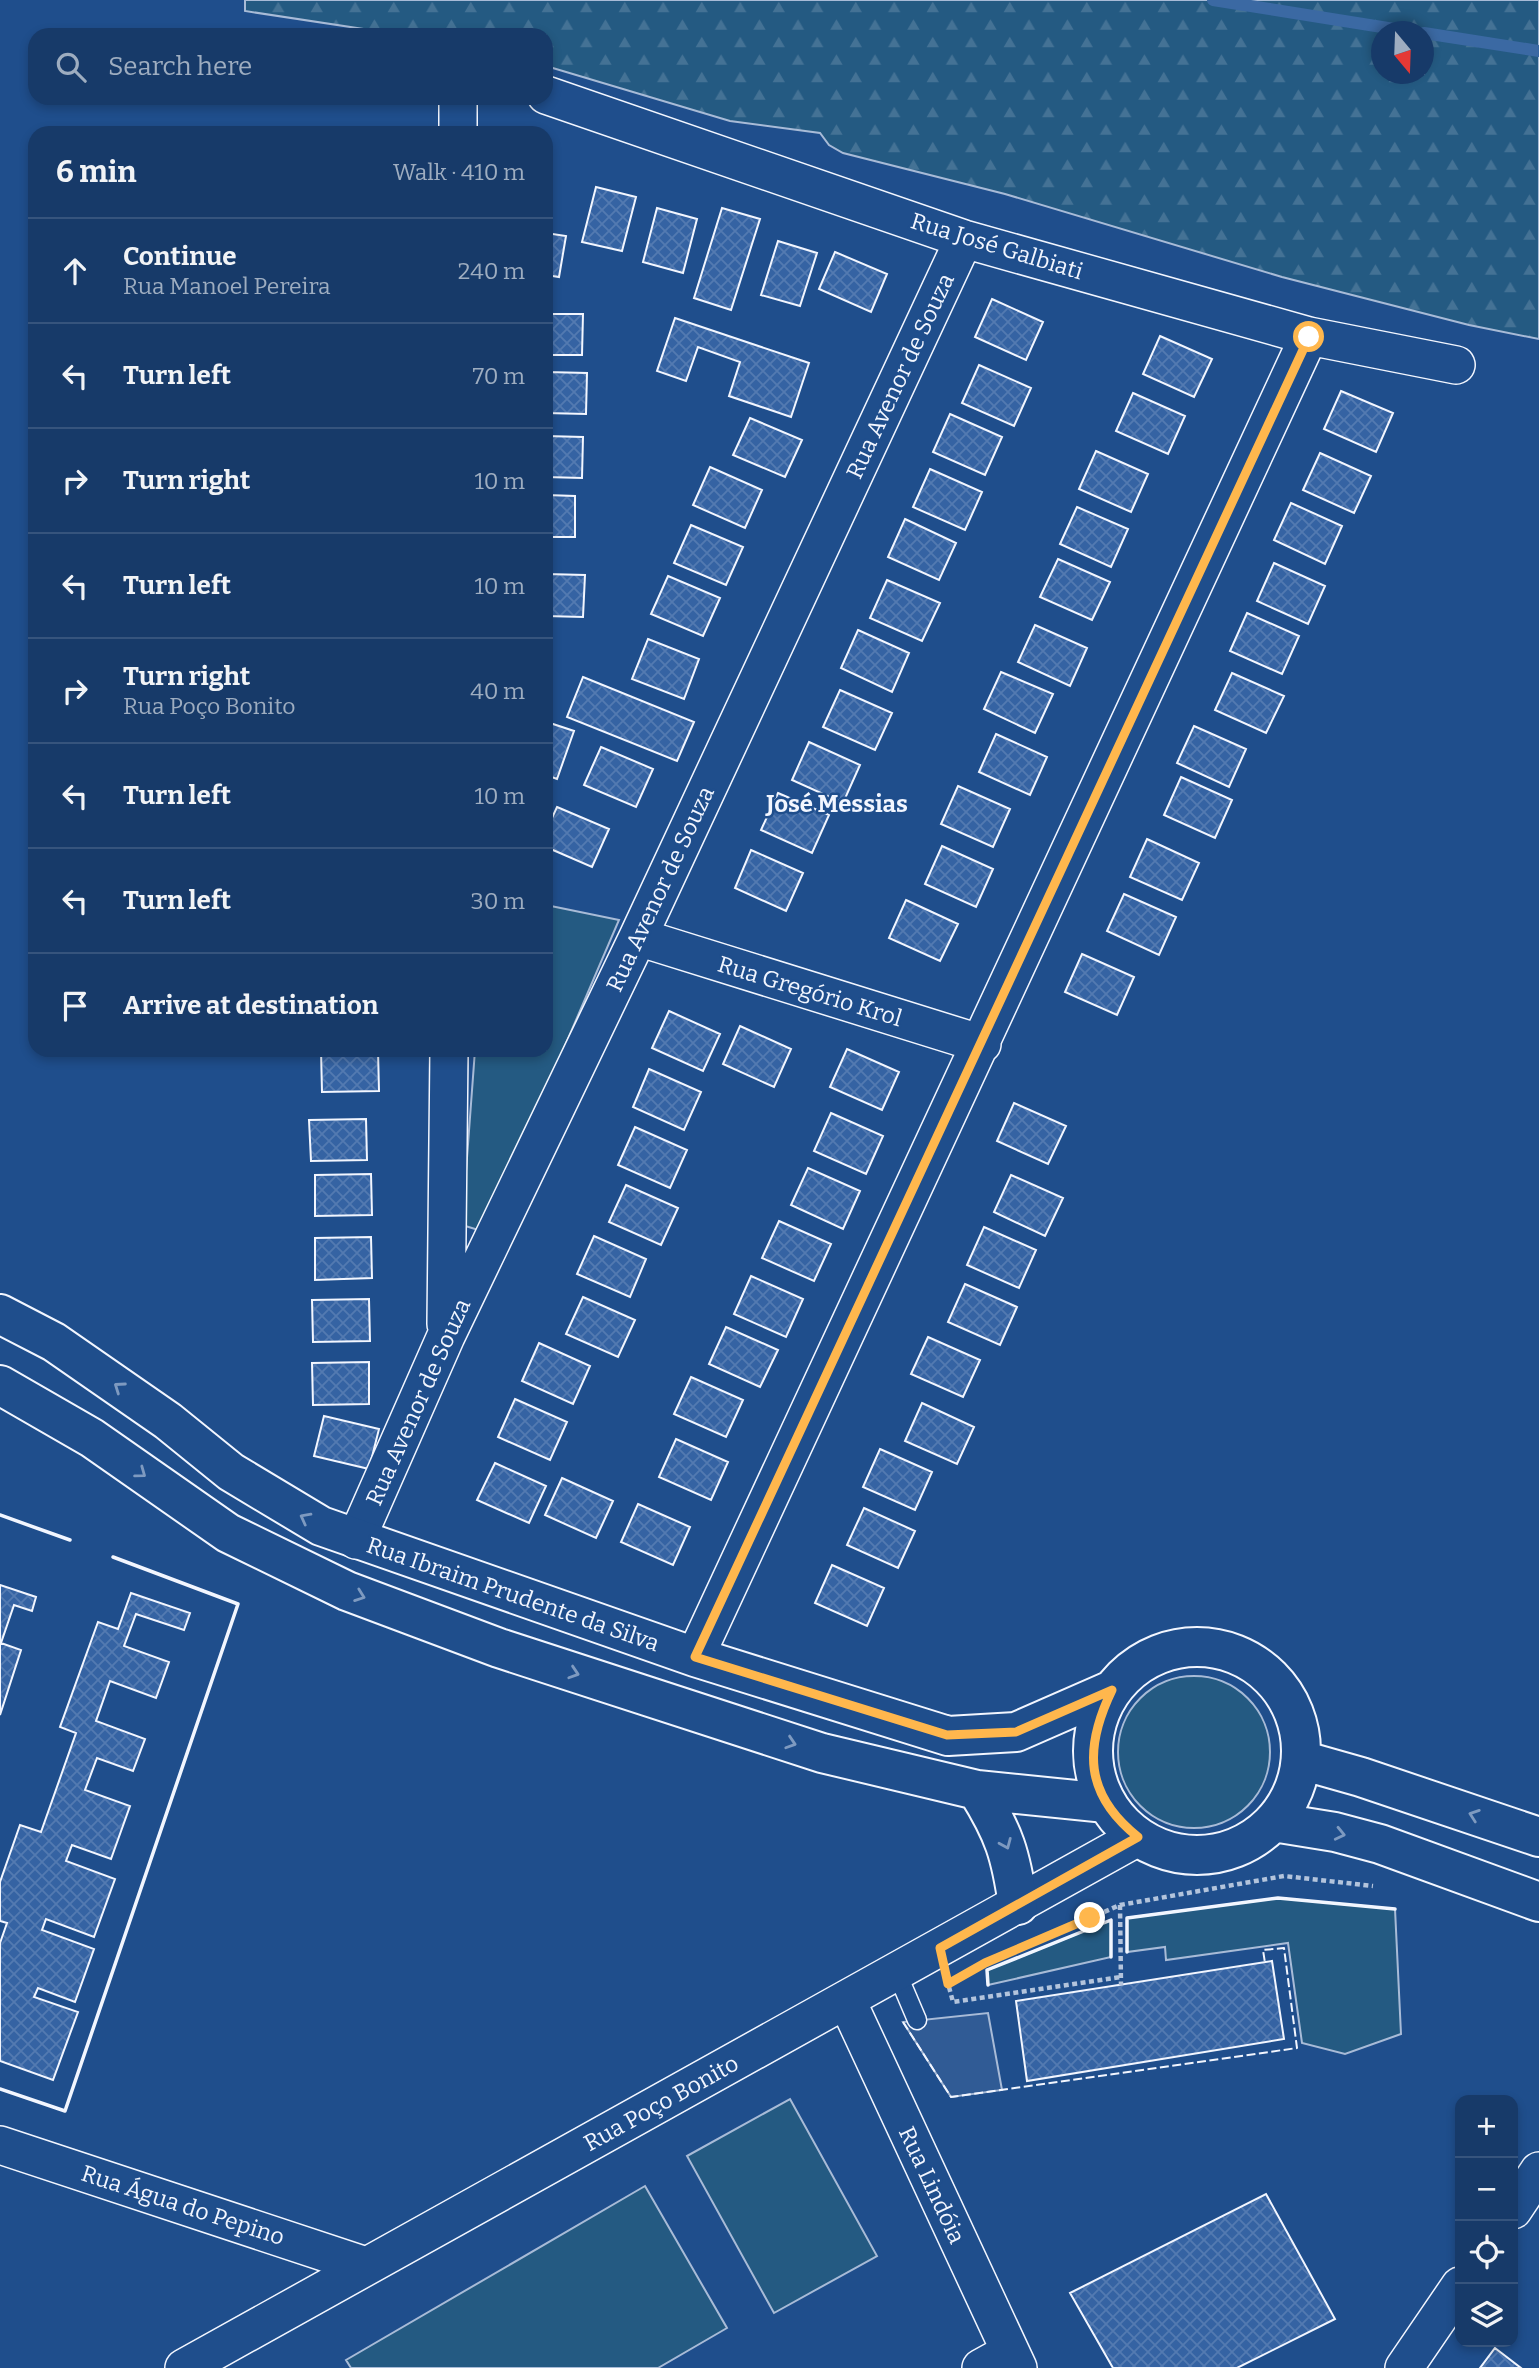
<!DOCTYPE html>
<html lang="en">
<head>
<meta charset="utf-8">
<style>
	:root { --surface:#173a69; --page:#20416f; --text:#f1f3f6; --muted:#9eadc0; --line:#36547d }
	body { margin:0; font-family:Bitter,serif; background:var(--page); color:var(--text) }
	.controls { position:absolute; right:21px; bottom:21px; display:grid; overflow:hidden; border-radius:14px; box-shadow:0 4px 10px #0003 }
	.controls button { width:63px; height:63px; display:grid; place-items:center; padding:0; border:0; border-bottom:2px solid var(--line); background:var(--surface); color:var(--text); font:35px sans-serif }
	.compass { position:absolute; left:1371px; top:21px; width:63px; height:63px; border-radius:50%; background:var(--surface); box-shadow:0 4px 10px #0003; rotate:161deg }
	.stop { position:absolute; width:21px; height:21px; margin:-16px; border:5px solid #ffb74d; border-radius:50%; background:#fff }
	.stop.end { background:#ffb74d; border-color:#fff; box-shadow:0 2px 7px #0008 }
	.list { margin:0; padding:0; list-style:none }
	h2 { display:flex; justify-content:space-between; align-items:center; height:91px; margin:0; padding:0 28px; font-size:30px }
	h2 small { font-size:23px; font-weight:400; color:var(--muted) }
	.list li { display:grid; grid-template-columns:46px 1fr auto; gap:21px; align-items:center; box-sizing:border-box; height:105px; padding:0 28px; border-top:2px solid var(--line) }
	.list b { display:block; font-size:26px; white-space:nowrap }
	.list p { margin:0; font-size:23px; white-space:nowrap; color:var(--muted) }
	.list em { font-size:23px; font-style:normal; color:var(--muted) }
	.icon { flex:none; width:38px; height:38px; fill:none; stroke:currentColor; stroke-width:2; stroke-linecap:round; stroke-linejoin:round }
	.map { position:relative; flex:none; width:1539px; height:2368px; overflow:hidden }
	.search { position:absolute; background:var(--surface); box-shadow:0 4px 10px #0003; left:28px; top:28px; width:525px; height:77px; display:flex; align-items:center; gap:18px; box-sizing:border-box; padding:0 24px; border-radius:21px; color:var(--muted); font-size:26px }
	.panel { position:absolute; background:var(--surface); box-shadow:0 4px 10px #0003; left:28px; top:126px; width:525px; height:931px; border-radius:21px }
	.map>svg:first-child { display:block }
</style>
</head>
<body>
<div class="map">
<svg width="1539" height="2368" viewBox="0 0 1539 2368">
	<defs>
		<pattern id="forest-firs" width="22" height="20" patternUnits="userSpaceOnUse" patternTransform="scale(1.75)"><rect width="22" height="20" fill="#245a82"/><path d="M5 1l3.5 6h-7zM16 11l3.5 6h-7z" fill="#447295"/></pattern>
		<pattern id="building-cross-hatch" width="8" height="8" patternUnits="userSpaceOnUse" patternTransform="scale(1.75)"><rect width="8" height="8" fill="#3563a3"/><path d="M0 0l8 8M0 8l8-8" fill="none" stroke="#537ab1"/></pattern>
	</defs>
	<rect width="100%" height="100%" fill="#1f4e8c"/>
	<!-- green -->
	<path fill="#245a82" stroke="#a8bbd7" stroke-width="2" d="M546,905L619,920L485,1232L462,1225L475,1050H546Z
		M1118 1752a76 76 0 1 1 152 0a76 76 0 1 1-152 0Z
		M1278,1898L1395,1909L1401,2034L1345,2054L1302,2043L1288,1943L1166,1960L1165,1947L1127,1952V1918Z
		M1111,1920V1957L988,1985L987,1970Z
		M790,2099L877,2256L774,2313L687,2156Z
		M645,2186L727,2328L658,2368H351L346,2360Z"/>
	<!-- forest -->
	<path fill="url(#forest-firs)" stroke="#a8bbd7" stroke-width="2" fill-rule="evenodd" d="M245,0H1539V339L1469,325L1282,277L1005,194L843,153L829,145L820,133L730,121L546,66V35H403L245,11ZM1382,32H1424V74H1382Z"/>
	<!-- parking -->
	<path fill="#305b95" stroke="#a8bbd7" stroke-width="2" d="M988,2013L1002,2090L951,2097L903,2022Z"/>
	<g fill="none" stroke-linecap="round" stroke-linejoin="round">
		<!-- stream -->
		<path stroke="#3b69a3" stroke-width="12" d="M1213,0L1413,32
			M1424,33L1539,51"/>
	</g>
	<!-- building -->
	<path fill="url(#building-cross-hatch)" stroke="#f2f6ff" stroke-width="2" d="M390,130V133H334V131Z
		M596,187L636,197L622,251L582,242Z
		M657,208L697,219L683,273L643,262Z
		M722,208L760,219L731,310L694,298Z
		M546,233L566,236L559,277L546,275Z
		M778,241L817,253L800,306L761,295Z
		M835,252L887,274L871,312L819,289Z
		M992,299L1043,322L1026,360L975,337Z
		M546,314H583L582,355H546Z
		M675,318L809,363L791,417L729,396L740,362L698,347L686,381L657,371Z
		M1160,336L1212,359L1194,397L1143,374Z
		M979,365L1031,388L1014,426L962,403Z
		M546,372L587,373L586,414L546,413Z
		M1341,391L1393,413L1376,452L1324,429Z
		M1133,393L1185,416L1168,454L1116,431Z
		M950,414L1002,437L985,475L933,452Z
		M750,418L802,440L785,477L733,455Z
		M546,436L583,437L582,478L546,477Z
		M1096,451L1148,474L1131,512L1079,489Z
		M1320,453L1371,476L1354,513L1303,490Z
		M710,467L762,490L745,528L693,505Z
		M930,469L982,492L965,530L913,507Z
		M546,495L575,496V537H546Z
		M1291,503L1342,526L1325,564L1274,540Z
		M1077,507L1128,529L1111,567L1060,544Z
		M905,519L956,543L939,580L888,557Z
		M691,525L743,547L726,585L674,563Z
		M1058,559L1110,582L1092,620L1040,597Z
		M1274,563L1325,586L1308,624L1257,601Z
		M546,574L585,575L583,617L546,616Z
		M668,576L720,598L703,636L651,614Z
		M887,580L940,603L922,641L870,618Z
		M1247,613L1299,636L1282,674L1230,651Z
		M1035,625L1087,648L1070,686L1018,662Z
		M858,630L909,653L892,692L841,668Z
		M648,639L699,659L684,699L632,679Z
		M1001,672L1053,694L1035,733L984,709Z
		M1232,673L1284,696L1266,733L1215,710Z
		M583,677L694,722L677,761L567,717Z
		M840,690L892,713L875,750L823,727Z
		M547,722L574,731L557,779L546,775Z
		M1194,726L1246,749L1229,787L1177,763Z
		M996,734L1047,757L1030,795L979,772Z
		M809,742L860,765L843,803L792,780Z
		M601,747L653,769L636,807L584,785Z
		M1181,777L1232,800L1215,838L1164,815Z
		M958,786L1010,809L993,847L941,824Z
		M778,793L829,815L812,853L761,830Z
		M557,807L609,829L592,867L546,847V831Z
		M1147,839L1199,863L1182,900L1130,877Z
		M942,846L993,869L976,907L925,884Z
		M751,850L803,873L786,911L735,888Z
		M1124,894L1176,917L1159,955L1107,931Z
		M906,900L958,924L940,961L889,938Z
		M1082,954L1134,977L1117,1015L1065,992Z
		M669,1011L720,1034L703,1071L652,1048Z
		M740,1026L791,1049L774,1087L723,1064Z
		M847,1049L899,1072L882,1110L830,1087Z
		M321,1050H378L379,1091L322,1092Z
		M649,1069L701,1092L684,1130L633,1107Z
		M1014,1103L1066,1126L1048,1164L997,1141Z
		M831,1113L883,1136L866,1174L814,1151Z
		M366,1119L367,1160L311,1161L309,1120Z
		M635,1127L687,1150L670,1188L618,1165Z
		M808,1168L860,1191L843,1229L791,1205Z
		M371,1174L372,1215L315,1216V1175Z
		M1011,1175L1063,1198L1045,1236L994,1212Z
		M626,1185L678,1208L661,1245L609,1222Z
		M779,1221L831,1244L814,1281L762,1258Z
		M984,1227L1036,1250L1019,1288L967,1265Z
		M594,1236L646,1259L630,1297L577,1274Z
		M371,1237L372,1278L315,1280V1238Z
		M751,1276L803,1299L786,1337L734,1314Z
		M965,1284L1017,1307L1000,1345L948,1322Z
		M583,1297L635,1320L618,1357L566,1334Z
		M369,1299L370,1341L313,1342L312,1300Z
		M726,1327L778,1350L760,1387L709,1364Z
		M928,1337L980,1360L963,1397L911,1374Z
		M539,1343L590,1366L573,1404L522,1381Z
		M369,1362V1404L313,1405L312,1363Z
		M691,1377L743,1400L726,1437L674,1414Z
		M515,1399L567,1422L550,1460L498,1437Z
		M922,1403L974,1427L957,1464L905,1441Z
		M324,1416L379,1429L369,1469L314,1456Z
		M676,1439L728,1462L711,1500L659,1477Z
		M880,1449L932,1472L915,1510L863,1487Z
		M495,1463L546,1486L529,1523L477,1500Z
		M562,1478L613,1501L596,1538L545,1515Z
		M638,1504L690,1527L673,1565L621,1542Z
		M864,1508L915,1531L898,1568L847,1545Z
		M832,1565L884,1588L867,1626L815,1603Z
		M0,1585L36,1597L32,1611L14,1605L1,1643L21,1650L0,1715Z
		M131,1593L190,1613L184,1630L136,1614L124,1646L169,1662L156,1698L110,1681L96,1721L145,1739L133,1771L97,1758L85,1790L130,1806L111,1859L72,1845L66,1861L115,1879L94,1937L46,1919L42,1930L94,1949L75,2002L38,1988L34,1997L78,2012L53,2080L0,2061V1943L7,1923L0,1921V1882L20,1825L41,1832L76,1733L60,1727L98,1622L118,1629Z
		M1272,1961L1284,2039L1027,2081L1016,2001Z
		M1266,2194L1335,2319L1237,2368H1113L1070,2293Z
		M1266,2194L1335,2319L1237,2368H1113L1070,2293Z
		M1495,2348L1521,2368H1480Z"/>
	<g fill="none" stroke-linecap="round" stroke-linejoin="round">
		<defs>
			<path id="lane" d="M897,1973L917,2020"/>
			<path id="street" d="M546,95L964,239L1309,336L1456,365
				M458,133V98
				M638,937L982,1044
				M446,1324L449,1050
				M356,1540L446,1336L638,937L964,239
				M695,1657L1309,336
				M847,2001L1018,2368
				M0,2145L366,2266
				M1513,2210L1539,2171
				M184,2368L1138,1837
				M981,2368L1010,2352
				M1404,2368L1460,2286"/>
			<path id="secondary" d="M0,1314L54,1342L168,1421L231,1472L321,1526L695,1657L948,1736L1016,1732L1112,1690
				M0,1385L92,1438L228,1533L347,1591L499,1648L822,1753L977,1790L1106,1803
				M1093 1751a104 104 0 1 1 208 0a104 104 0 1 1-208 0Z
				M1301,1760L1361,1777L1539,1837
				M977,1790C1004,1833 1011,1855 1018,1905
				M1273,1822L1335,1832L1380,1844L1539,1902"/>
		</defs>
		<!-- lane casing -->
		<use href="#lane" stroke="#f2f6ff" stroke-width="21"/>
		<!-- street casing -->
		<use href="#street" stroke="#f2f6ff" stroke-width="40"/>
		<!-- secondary casing -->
		<use href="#secondary" stroke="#f2f6ff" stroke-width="42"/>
		<!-- path -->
		<path stroke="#b3c4dc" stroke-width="4.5" stroke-dasharray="5 3.5" stroke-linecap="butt" d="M1120,1905L1121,1985
			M1042,1939L1120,1905L1284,1876L1373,1886
			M949,1987L953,2002L1121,1977"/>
		<!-- lane -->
		<use href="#lane" stroke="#1f4e8c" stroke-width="18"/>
		<!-- street -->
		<use href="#street" stroke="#1f4e8c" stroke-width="37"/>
		<!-- secondary -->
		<use href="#secondary" stroke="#1f4e8c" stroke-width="38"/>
		<!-- fence -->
		<path stroke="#f2f6ff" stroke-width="2" stroke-dasharray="9 3.5" stroke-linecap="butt" d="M903,2022L951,2097L1297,2048L1284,1948L1263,1950L1265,1963"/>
		<!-- wall -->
		<path stroke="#f2f6ff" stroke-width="3.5" d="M0,1515L70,1540
			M1127,1952V1918L1278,1898L1395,1909
			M988,1985L987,1970L1111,1920V1957
			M0,2089L65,2111L238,1604L113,1557"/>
	</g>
	<!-- one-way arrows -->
	<defs><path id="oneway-chevron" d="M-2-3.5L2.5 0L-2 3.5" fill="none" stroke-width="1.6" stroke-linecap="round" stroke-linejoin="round" transform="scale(1.75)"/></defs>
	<g stroke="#7e9ac0">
		<use href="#oneway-chevron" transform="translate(119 1387) rotate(-145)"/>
		<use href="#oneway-chevron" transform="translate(141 1473) rotate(36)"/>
		<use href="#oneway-chevron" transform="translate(305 1518) rotate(-152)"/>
		<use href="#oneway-chevron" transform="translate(360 1596) rotate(20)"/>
		<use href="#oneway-chevron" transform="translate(574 1673) rotate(18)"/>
		<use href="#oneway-chevron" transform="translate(791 1743) rotate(18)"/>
		<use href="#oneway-chevron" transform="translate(1474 1815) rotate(-161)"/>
		<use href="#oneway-chevron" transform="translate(1340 1834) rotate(13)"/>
		<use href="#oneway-chevron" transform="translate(1006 1844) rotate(67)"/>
	</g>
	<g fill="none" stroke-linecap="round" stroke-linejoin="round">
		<!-- route -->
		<path stroke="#ffb74d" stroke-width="9" d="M1090,1918L985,1963L948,1984L940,1948L1138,1837C1084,1794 1084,1748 1112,1690L1016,1732L947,1735L695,1657L1309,337"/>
	</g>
	<g text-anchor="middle" stroke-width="5" stroke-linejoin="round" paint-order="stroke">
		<!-- street labels -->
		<g font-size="23" fill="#f2f6ff" stroke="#1f4e8c">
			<text transform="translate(997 246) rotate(17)" y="8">Rua José Galbiati</text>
			<text transform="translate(900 376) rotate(-65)" y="8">Rua Avenor de Souza</text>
			<text transform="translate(660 889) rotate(-65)" y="8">Rua Avenor de Souza</text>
			<text transform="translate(810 991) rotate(17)" y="8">Rua Gregório Krol</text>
			<text transform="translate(418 1402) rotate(-66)" y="8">Rua Avenor de Souza</text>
			<text transform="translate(513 1594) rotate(19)" y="8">Rua Ibraim Prudente da Silva</text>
			<text transform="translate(661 2103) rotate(-29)" y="8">Rua Poço Bonito</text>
			<text transform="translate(932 2185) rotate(65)" y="8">Rua Lindóia</text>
			<text transform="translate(183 2205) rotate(18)" y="8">Rua Água do Pepino</text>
		</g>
		<!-- neighbourhood labels -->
		<g font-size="24" font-weight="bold" fill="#f2f6ff" stroke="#1f4e8c">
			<text x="837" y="812">José Messias</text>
		</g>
	</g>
</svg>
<div class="controls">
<button>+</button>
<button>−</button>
<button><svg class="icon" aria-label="locate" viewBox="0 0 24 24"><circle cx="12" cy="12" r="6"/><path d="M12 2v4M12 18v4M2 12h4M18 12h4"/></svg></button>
<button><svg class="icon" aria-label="layers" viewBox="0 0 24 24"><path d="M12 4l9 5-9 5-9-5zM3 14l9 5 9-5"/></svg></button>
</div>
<svg class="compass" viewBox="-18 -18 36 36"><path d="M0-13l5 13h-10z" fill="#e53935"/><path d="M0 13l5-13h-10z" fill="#9eadc0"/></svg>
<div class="stop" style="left:1309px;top:337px"></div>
<div class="stop end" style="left:1090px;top:1918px"></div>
<div class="search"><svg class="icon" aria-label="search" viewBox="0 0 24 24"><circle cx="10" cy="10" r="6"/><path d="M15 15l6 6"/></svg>Search here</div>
<section class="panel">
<h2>6 min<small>Walk · 410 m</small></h2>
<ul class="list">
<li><svg class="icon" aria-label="ahead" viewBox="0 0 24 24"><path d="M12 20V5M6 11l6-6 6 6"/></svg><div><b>Continue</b><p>Rua Manoel Pereira</p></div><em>240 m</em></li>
<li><svg class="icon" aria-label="left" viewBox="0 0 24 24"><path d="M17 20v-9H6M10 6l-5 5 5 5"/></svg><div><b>Turn left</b></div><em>70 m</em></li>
<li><svg class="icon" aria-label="right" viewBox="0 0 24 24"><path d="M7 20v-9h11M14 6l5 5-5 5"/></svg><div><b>Turn right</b></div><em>10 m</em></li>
<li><svg class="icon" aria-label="left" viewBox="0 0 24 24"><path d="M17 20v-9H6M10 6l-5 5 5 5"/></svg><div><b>Turn left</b></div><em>10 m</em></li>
<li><svg class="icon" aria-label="right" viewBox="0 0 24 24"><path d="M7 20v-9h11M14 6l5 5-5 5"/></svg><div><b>Turn right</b><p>Rua Poço Bonito</p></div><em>40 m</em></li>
<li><svg class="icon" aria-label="left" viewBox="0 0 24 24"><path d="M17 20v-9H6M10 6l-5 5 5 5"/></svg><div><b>Turn left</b></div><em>10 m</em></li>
<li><svg class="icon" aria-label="left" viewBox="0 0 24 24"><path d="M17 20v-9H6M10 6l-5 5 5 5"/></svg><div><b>Turn left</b></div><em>30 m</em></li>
<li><svg class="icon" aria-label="arrive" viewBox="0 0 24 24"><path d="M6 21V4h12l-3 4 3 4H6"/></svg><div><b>Arrive at destination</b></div></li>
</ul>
</section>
</div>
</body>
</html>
